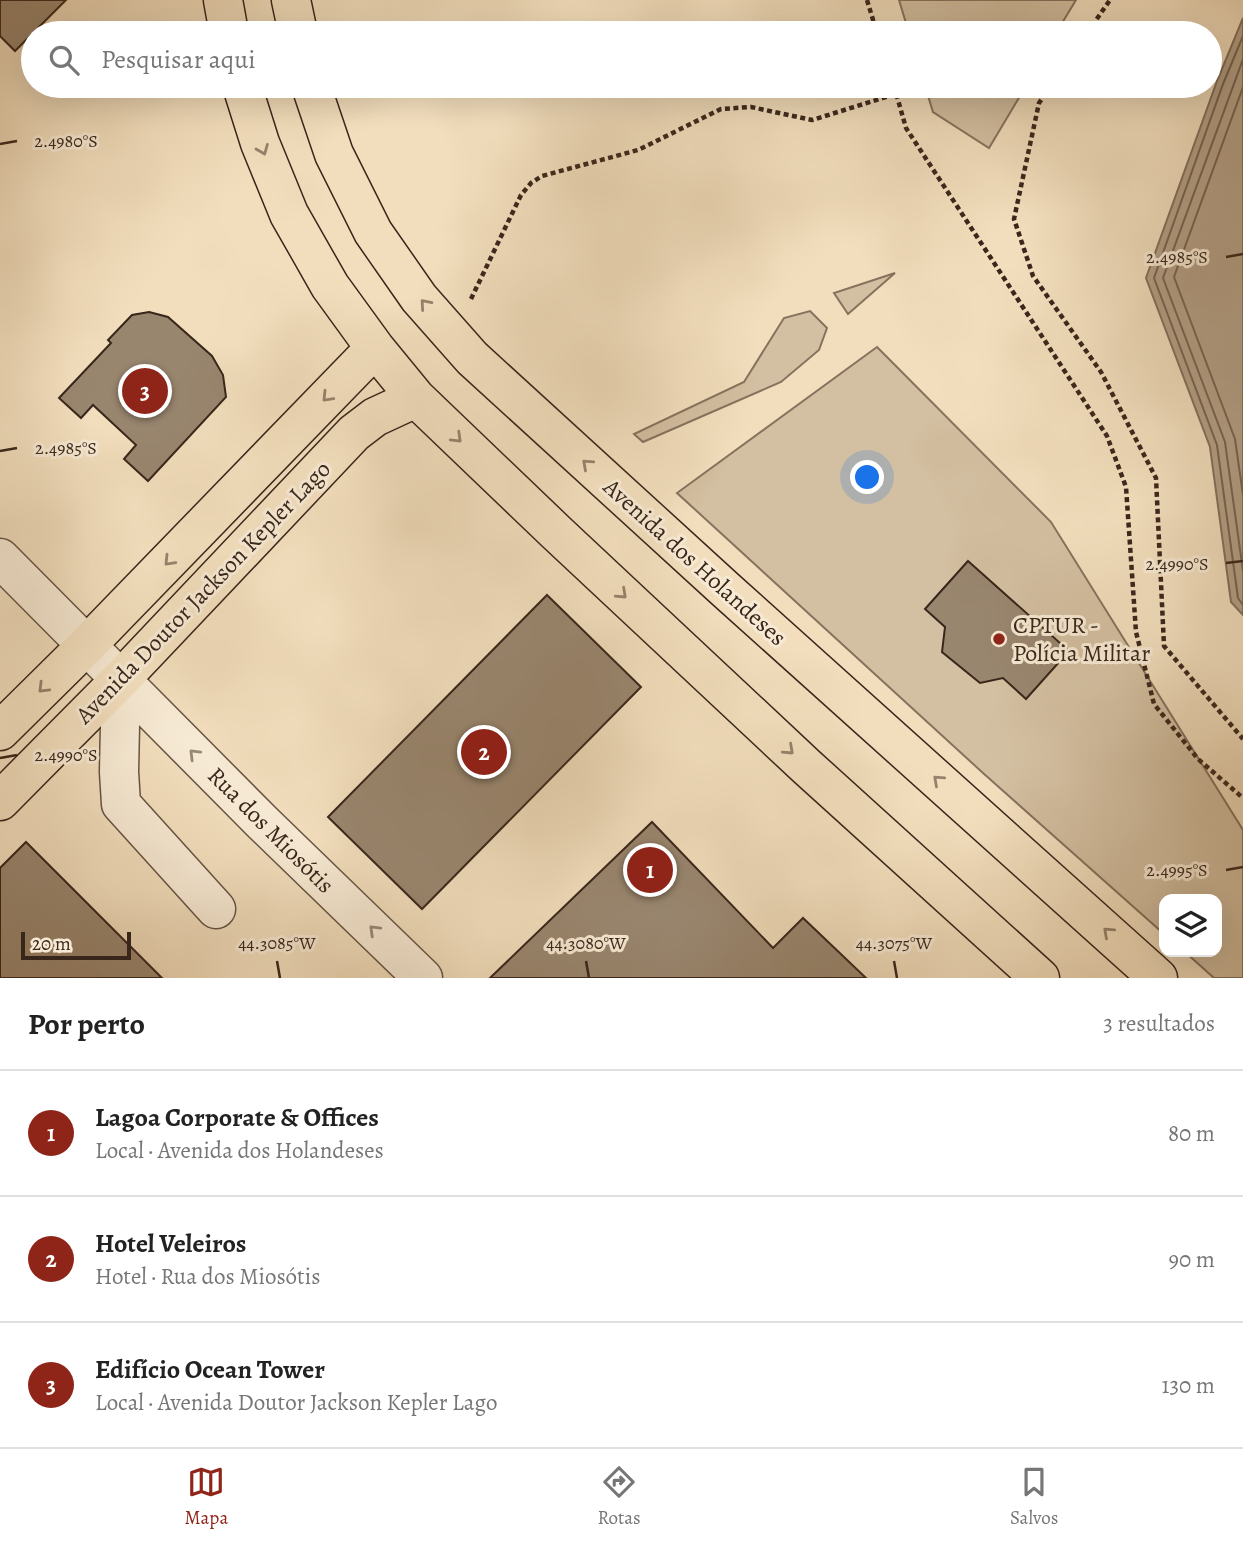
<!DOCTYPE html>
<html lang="pt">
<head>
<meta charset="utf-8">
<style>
	:root { --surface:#fff; --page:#f6f6f6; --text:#222; --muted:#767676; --line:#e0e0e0; --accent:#8f2418 }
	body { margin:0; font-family:Alegreya,serif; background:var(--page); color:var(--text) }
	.controls { position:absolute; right:21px; bottom:21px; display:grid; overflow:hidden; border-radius:14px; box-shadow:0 7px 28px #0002 }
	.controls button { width:63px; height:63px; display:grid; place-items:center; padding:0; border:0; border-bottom:2px solid var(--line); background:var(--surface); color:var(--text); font:35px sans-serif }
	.scale { position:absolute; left:21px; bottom:18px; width:110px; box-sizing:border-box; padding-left:7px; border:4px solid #39261b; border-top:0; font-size:19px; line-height:24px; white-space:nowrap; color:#39261b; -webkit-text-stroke:5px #f7ead4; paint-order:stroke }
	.you { position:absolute; left:868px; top:478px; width:24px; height:24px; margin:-18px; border:5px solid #fff; border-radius:50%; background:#1a73e8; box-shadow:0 0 0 10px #1a73e833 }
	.badge { display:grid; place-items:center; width:46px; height:46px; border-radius:50%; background:var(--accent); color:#fff; font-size:23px; font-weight:700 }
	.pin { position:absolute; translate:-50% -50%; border:4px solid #fff; box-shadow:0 2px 7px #0006 }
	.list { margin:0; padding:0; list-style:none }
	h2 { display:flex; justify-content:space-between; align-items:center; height:91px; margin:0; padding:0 28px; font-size:30px }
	h2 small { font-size:23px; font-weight:400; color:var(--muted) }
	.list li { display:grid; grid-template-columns:46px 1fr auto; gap:21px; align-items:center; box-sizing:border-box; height:126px; padding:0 28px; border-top:2px solid var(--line) }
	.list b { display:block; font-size:26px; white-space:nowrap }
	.list p { margin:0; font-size:23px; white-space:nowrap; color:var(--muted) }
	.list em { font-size:23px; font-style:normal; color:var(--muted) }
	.icon { flex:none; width:38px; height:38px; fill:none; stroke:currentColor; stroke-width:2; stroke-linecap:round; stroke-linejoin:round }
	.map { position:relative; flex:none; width:1243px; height:978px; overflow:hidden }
	.search { position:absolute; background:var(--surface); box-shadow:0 7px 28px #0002; left:21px; right:21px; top:21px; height:77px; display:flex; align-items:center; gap:18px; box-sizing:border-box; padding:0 24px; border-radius:38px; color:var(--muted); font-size:26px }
	.sheet { height:469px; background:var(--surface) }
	nav { display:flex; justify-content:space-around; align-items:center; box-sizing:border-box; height:98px; border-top:2px solid var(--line); background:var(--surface); font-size:19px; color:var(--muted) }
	nav a { display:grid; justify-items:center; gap:4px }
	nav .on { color:var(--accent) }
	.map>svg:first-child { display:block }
</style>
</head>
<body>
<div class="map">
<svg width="1243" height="978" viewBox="0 0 1243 978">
	<rect width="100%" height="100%" fill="#f2debd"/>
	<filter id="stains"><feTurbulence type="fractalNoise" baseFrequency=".00286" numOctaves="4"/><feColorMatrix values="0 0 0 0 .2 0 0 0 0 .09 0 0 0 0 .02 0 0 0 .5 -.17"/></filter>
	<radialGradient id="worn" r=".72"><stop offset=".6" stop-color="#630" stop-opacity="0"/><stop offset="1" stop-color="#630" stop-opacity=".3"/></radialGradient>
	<!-- green -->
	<path fill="#d3bfa1" stroke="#86725e" stroke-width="2" d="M899,0H1076L1056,33H909Z
		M925,86H1026L989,148L933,112Z
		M895,273L848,314L834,293Z
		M810,311L827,328L819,350L781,382L643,442L634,434L744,382L784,318Z
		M877,347L1051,522L1243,830V978H1214L1185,952H1217V899H1164V934L983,773L677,493Z"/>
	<!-- water -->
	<path fill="#b39f86" stroke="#826f5b" stroke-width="2" d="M1243,18V615L1231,602L1210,447L1146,278L1217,81Z"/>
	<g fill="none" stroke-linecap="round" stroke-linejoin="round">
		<!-- shore -->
		<path stroke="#766250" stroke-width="2" d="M1243,36L1223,84L1154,278L1217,445L1238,598L1243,605
			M1243,59L1163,278L1225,442L1243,571
			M1243,87L1174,277L1235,439L1243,495"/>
	</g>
	<!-- building -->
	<path fill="#99866f" stroke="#39261b" stroke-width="2" d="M0,0H66L15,51L0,36Z
		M149,312L168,317L212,356L223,375L226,397L148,481L124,459L136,445L93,405L81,418L59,398L111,343L108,340L132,315Z
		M968,561L1069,651L1026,699L1003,678L980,683L942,652L945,627L925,609Z
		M547,595L641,687L422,909L328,817Z
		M652,822L773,948L803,918L866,978H490Z
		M26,842L162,978H0V868Z"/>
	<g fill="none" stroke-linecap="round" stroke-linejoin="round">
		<defs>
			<path id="minor" d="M0,558L263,823L423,978
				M121,679L119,772L121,804L216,909"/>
			<path id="major" d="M223,0L229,33
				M291,0L298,33
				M242,86L260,143L289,214L330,286L375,348L416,398L558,534L807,767L1040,978
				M311,86L334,154L373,232L419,298L472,358L726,590L1158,978
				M0,731L87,645L375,348
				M0,801L121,679L354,433L375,417L416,398"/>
		</defs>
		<!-- minor casing -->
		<use href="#minor" stroke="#675444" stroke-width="41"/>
		<!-- major casing -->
		<use href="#major" stroke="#39261b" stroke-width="41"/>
		<!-- path -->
		<path stroke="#39261b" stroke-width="4.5" stroke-dasharray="5 3.5" stroke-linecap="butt" d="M867,0L877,33
			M1087,33L1110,0
			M894,86L906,128L1107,436L1126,487L1136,632L1154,704L1198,759L1243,798
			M1051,86L1039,103L1014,219L1033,276L1101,372L1156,478L1164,646L1243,739
			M471,299L521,195L531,183L542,176L638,150L721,109L751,107L812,120L896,94"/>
		<!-- minor -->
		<use href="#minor" stroke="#f7ead4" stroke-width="38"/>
		<!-- major -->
		<use href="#major" stroke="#f2debd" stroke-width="38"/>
	</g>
	<!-- one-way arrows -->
	<defs><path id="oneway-chevron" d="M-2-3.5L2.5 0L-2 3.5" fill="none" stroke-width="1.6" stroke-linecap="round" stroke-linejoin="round" transform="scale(1.75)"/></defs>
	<g stroke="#96826c">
		<use href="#oneway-chevron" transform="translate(263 150) rotate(68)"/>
		<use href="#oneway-chevron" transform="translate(425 304) rotate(-131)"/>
		<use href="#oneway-chevron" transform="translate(327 397) rotate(134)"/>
		<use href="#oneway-chevron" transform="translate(457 438) rotate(44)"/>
		<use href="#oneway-chevron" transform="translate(587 464) rotate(-138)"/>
		<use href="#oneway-chevron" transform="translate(169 561) rotate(134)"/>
		<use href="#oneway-chevron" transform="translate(622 594) rotate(43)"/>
		<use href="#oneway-chevron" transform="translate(43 688) rotate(135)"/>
		<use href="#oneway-chevron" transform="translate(789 750) rotate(43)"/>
		<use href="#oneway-chevron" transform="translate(938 780) rotate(-138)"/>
		<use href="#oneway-chevron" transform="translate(1108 932) rotate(-138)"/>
	</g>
	<g stroke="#988878">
		<use href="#oneway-chevron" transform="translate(194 754) rotate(-135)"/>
		<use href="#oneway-chevron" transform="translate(374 930) rotate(-136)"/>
	</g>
	<!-- ticks -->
	<path fill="none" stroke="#39261b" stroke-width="2.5" d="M0,144L17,141M1226,257L1243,254M0,451L17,448M1226,563L1243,561M0,758L17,755M1226,870L1243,867M277,961L280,978M586,961L589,978M894,961L897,978"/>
	<!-- markers -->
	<circle fill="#8f2418" stroke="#f7ead4" stroke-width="2.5" cx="999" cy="639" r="7"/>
	<g text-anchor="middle" stroke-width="6" stroke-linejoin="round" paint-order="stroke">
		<!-- street labels -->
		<g font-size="24" fill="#39261b" stroke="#f7ead4">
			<text transform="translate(695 562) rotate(42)" y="8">Avenida dos Holandeses</text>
			<text transform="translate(203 592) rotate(-46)" y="8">Avenida Doutor Jackson Kepler Lago</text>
			<text transform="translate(271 830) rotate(45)" y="8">Rua dos Miosótis</text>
		</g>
		<!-- poi labels -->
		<g font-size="24" fill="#39261b" stroke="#f7ead4" text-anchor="start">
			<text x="1013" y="633">CPTUR -<tspan x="1013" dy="28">Polícia Militar</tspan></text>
		</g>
	</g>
	<g font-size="18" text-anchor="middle" fill="#39261b" stroke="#f7ead4" stroke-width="6" stroke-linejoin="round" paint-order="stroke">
		<text x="66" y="147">2.4980°S</text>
		<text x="1177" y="263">2.4985°S</text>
		<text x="66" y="454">2.4985°S</text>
		<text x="1177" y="570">2.4990°S</text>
		<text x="66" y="761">2.4990°S</text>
		<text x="1177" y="876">2.4995°S</text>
		<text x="277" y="949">44.3085°W</text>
		<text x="586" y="949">44.3080°W</text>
		<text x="894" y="949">44.3075°W</text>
	</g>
	<rect width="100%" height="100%" filter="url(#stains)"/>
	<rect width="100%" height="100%" fill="url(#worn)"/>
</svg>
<div class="controls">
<button><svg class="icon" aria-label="layers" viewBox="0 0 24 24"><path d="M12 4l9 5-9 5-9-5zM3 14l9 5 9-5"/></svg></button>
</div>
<div class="scale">20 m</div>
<div class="you"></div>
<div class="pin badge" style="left:650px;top:870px">1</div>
<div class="pin badge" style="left:484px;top:752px">2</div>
<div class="pin badge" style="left:145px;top:391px">3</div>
<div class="search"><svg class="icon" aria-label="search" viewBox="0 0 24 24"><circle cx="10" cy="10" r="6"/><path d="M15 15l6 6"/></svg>Pesquisar aqui</div>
</div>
<section class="sheet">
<h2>Por perto<small>3 resultados</small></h2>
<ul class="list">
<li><span class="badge">1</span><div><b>Lagoa Corporate &amp; Offices</b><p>Local · Avenida dos Holandeses</p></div><em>80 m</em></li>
<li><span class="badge">2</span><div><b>Hotel Veleiros</b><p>Hotel · Rua dos Miosótis</p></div><em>90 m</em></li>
<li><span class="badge">3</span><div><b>Edifício Ocean Tower</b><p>Local · Avenida Doutor Jackson Kepler Lago</p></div><em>130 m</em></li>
</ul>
</section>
<nav>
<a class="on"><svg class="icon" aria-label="map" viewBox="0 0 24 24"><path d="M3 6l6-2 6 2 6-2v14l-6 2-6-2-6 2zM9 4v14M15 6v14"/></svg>Mapa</a>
<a><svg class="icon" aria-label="directions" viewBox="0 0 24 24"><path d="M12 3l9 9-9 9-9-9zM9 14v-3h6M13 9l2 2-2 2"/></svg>Rotas</a>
<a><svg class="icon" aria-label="saved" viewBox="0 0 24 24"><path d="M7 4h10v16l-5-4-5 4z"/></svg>Salvos</a>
</nav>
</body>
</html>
